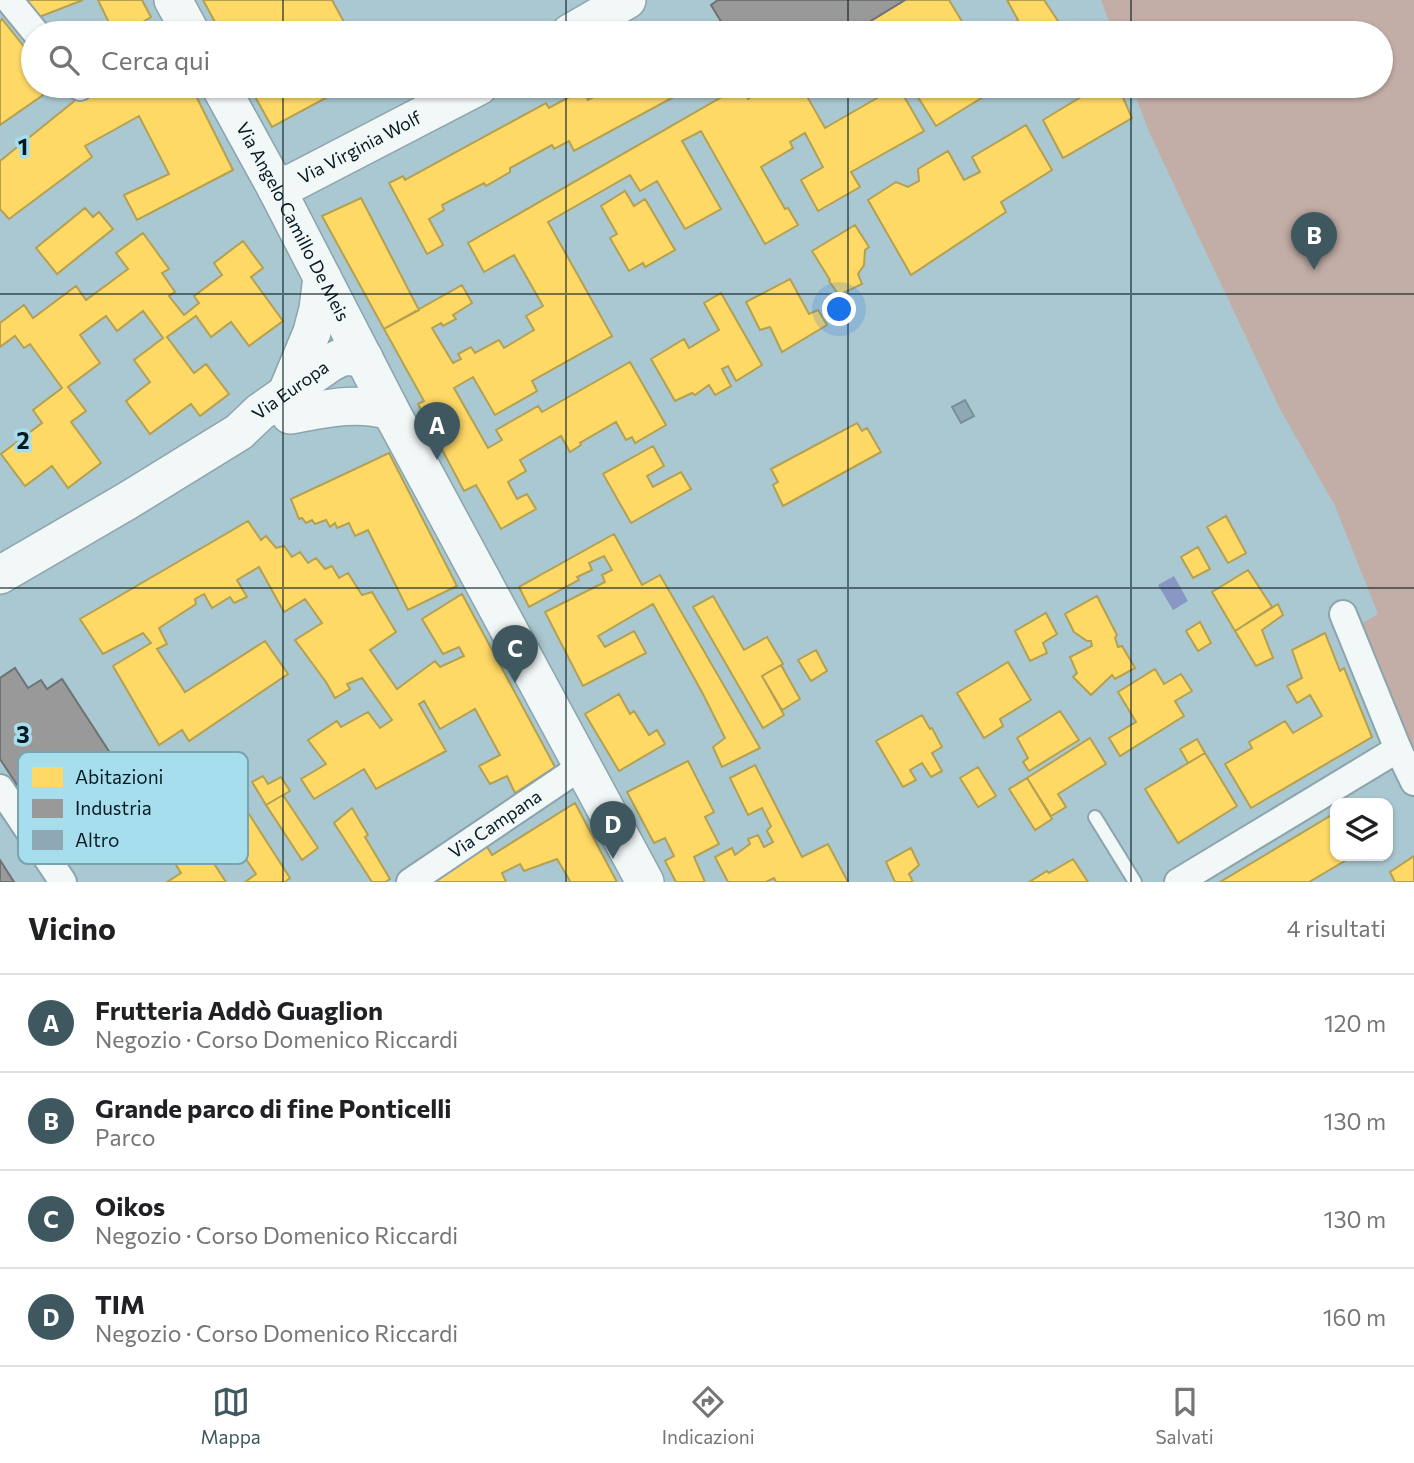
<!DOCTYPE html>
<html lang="it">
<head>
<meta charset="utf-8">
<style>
	:root { --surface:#fff; --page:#f2f2f2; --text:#202124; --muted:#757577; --line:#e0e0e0; --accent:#3f585f }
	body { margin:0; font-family:Commissioner,sans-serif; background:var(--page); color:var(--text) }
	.controls { position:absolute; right:21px; bottom:21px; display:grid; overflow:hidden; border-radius:14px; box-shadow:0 2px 5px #0004 }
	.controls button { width:63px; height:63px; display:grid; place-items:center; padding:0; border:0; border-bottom:2px solid var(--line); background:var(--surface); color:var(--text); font:35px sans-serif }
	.you { position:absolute; left:840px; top:310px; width:24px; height:24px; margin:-18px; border:5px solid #fff; border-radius:50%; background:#1a73e8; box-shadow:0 0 0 10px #1a73e833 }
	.badge { display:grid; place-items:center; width:46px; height:46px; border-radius:50%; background:var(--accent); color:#fff; font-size:23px; font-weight:700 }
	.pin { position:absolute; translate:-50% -58px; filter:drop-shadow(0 2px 4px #0008) }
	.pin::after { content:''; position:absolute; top:37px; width:24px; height:21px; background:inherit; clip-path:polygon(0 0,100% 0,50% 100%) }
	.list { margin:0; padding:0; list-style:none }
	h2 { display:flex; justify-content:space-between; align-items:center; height:91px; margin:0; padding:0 28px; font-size:30px }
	h2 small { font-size:23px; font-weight:400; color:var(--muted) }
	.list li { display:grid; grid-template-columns:46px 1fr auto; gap:21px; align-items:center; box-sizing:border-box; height:98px; padding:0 28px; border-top:2px solid var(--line) }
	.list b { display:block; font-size:26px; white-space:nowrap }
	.list p { margin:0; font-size:23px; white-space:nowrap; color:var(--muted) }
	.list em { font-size:23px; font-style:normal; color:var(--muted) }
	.icon { flex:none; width:38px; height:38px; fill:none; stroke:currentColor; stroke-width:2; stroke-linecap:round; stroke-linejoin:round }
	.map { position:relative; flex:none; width:1414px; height:882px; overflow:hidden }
	.search { position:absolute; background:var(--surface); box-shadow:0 2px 5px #0004; left:21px; right:21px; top:21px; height:77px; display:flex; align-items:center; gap:18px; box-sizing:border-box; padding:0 24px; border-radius:38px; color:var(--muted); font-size:26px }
	.sheet { height:483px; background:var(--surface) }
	nav { display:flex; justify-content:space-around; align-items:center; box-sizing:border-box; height:98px; border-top:2px solid var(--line); background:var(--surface); font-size:19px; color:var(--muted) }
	nav a { display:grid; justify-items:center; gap:4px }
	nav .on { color:var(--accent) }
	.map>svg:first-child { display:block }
</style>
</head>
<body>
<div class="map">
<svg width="1414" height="882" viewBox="0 0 1414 882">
	<rect width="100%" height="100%" fill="#aac8d1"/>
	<!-- green -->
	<path fill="#c3aea7" d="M1101,0H1414V750L1359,625L1378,614L1335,506L1280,409L1149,132L1132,86H1381V33H1113Z"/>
	<!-- water -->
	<path fill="#8897c4" d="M1174,576L1188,601L1173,610L1158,585Z"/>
	<!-- homes -->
	<path fill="#ffd966" stroke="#b4a051" stroke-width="2" d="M24,0H83L39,17Z
		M98,0H142L151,17L125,33H114Z
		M203,0H332L350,33H221Z
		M905,0H949L969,33H851Z
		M1007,0H1044L1066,33H999L1018,20Z
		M2,19L33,58V86H56L0,125V21Z
		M93,86H191L233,170L137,220L124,195L169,174L139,116L85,146L92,157L9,219L0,209V161Z
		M249,86H348L272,127Z
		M614,86H694L574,151L569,141L554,149L552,145L510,168V172L486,186L484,183L442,205L444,210L429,219L443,245L427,254L389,183L403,176L405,180L546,103L549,108L582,90L588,100Z
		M741,86L748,99L771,86H801L825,128L898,86L924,131L851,172L860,187L818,211L801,180L823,167L805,133L790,142L793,148L761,167L785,209L788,208L798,225L765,244L701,131L682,141L721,209L685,229L657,181L640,191L630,175L548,222L612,336L532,381L537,391L495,415L473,377L454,388L488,448L502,440L496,430L538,406L542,412L630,362L666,425L635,443L632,437L626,440L616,422L580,443L581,445L570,452L561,436L520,460L526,471L508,482L517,499L527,494L536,509L501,529L476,485L464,491L418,404L424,401L384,329L462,285L472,303L453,315L456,319L443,326L441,323L432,328L453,363L461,359L458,354L471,347L475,353L499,340L504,348L534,330L526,316L543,306L514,255L484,272L468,243Z
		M911,86H1001L936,126Z
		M1089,86H1118L1132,118L1063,158L1043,120L1084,95L1081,89Z
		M1026,125L1052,170L1001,202L1006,212L911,275L868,200L896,182L908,187L919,181L918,169L948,151L964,180L980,172L972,157Z
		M625,191L634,206L645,199L675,250L645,267L643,263L629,271L610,238L617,234L601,206Z
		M361,198L419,310L384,329L322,216Z
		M85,208L93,217L99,212L113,229L57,274L36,248Z
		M855,225L869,247L865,250L864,265L858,274L862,284L839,295L829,281L830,280L812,251Z
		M143,233L169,269L162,273L175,292L169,296L184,315L199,303L194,296L222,275L214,263L243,241L263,268L251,277L283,321L249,346L231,322L211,337L196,316L167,337L194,373L206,364L229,394L200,416L191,404L150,434L126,401L150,382L134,360L163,338L143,311L117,331L106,316L80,335L100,363L68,387L86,411L71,422L101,463L68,488L52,466L25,486L1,454L42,423L33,410L62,388L30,344L24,348L15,336L0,347V323L24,305L33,318L76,286L86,300L128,269L116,253Z
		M790,279L809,314L818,310L827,325L782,352L770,327L760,330L746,302Z
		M721,293L762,365L736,381L728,366L722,369L731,386L715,395L709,385L695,395L692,393L675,401L651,359L684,339L689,348L719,330L704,303Z
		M857,423L862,431L867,428L881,452L783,506L773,485L778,482L771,469Z
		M653,446L664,466L647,476L653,487L681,472L691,489L631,523L603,474Z
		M389,453L457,586L408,610L368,530L355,536L349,523L337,528L335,523L330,527L326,520L315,524L312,520L306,523L302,518L299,519L291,499Z
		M1226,516L1246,553L1228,563L1207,527Z
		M248,521L261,540L266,536L276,548L284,546L292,557L300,552L308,563L316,558L325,569L332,566L339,578L348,573L362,595L372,592L396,632L370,650L397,689L435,661L440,667L464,656L459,647L443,654L422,619L462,594L555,767L515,793L507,776L490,784L479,766L500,755L475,709L440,729L424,701L419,704L446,751L376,789L364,769L314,799L301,779L326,764L308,740L337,721L341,727L368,712L380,728L392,720L362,678L347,684L350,689L335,698L326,682L295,640L322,623L305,599L284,612L259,567L237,580L247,597L234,603L230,597L212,608L204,594L195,599L196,604L159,628L167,644L157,649L185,692L265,641L288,674L189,741L182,730L159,745L113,666L151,643L143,633L103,654L80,619Z
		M614,534L642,585L660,575L760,748L722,767L713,747L725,738L703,694L653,604L598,636L605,647L634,631L646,653L583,686L545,612L605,582L602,575L612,570L604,556L589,563L592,570L577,577L579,580L529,607L519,587Z
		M1198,547L1210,569L1193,578L1181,557Z
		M1248,570L1272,607L1235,631L1212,592Z
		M713,596L744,650L767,637L783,664L762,676L784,715L763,728L693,607Z
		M1097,596L1117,635L1115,638L1118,647L1122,646L1135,668L1115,679L1112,675L1091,695L1073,677L1077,673L1070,657L1092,646L1091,641H1087L1074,632L1065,614Z
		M1278,604L1283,615L1262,630L1273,658L1256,666L1235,631Z
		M1046,613L1057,634L1043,643L1047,653L1030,661L1015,631Z
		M1200,622L1211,643L1198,651L1186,631Z
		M1325,633L1340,671L1344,668L1372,737L1251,808L1225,764L1252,748L1249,742L1285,721L1293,733L1322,716L1310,695L1297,703L1287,686L1302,678L1292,650Z
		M816,650L827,671L811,681L798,660Z
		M1008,662L1031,700L1000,719L1003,726L984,738L957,693Z
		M781,665L800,699L782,710L762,676Z
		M1155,669L1164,684L1181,674L1192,691L1175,701L1184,716L1120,756L1109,738L1136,722L1118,692Z
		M619,694L630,714L634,711L649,735L657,730L665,744L619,771L585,714Z
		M1060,711L1079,740L1029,771L1023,762L1028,758L1017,738Z
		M922,715L930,729L932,728L942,747L932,753L942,771L931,777L922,763L910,770L916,780L903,787L876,741Z
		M1090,738L1106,764L1058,794L1066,807L1051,816L1027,778Z
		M1197,739L1205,753L1188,763L1180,749Z
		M1205,753L1237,806L1178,843L1145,789Z
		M688,761L714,812L705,817L719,844L694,857L705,882H676L665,861L674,856L665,838L654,843L627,792Z
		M755,765L802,857L828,844L848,882H776L774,878L766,882H728L715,857L732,848L735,855L750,844L748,839L758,835L764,847L773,842L767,831L771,826L762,808L748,815L730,778Z
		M978,767L996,796L978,807L960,778Z
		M222,772L290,878L285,882H245L256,874L227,831L203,847L226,882H167L181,873L166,849L144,864L125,836L174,804L197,839L222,822L199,787Z
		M263,776L268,784L281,777L290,791L266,805L252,782Z
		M1027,778L1052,819L1035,830L1009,789Z
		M283,795L318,848L302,860L266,805Z
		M575,803L617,882H568L570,881L557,859L524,871L520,864L502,873L506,882H435L486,845L492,855Z
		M352,808L368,835L365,837L390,879L385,882H372L334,823Z
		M1335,813V856H1353L1309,882H1220Z
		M911,848L919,865L909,874L913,882H895L886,862Z
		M1414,856V882H1395L1390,872Z
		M1073,859L1088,882H1029L1047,871L1049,873Z"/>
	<!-- industry -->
	<path fill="#999" stroke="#6d7375" stroke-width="2" d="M718,0H905L851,33H728L711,5Z
		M15,668L28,688L41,680L47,689L62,679L127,779L82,808L59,774L25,797L0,759V678Z
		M0,860L14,882H0Z"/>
	<!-- building -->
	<path fill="#8ea9b5" stroke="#7a8f98" stroke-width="2" d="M965,400L974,416L961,423L952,407Z"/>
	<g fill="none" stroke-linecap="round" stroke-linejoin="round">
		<defs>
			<path id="lane" d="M1095,817L1135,882"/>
			<g id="street">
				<path d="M9,0L36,33"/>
				<path d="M79,86L80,87"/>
				<path d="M1343,614L1398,749L1414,782"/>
				<path d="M0,788L63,882"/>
				<path id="s1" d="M410,882L582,766"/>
				<path d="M1178,882L1398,749"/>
			</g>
			<g id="secondary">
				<path d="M173,0L191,33"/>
				<path d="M570,33L627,0"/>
				<path id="s2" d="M220,86L276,188L394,417L645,882"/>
				<path id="s3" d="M276,188L294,182L479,86"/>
				<path d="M287,392L312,332L318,309L322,277"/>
				<path d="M290,415C324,409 357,401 390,411"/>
				<path id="s4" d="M0,575L127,501L239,432L260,412L330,363L344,356L364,358"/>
			</g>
		</defs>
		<!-- lane casing -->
		<use href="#lane" stroke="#8ca4ab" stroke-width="16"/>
		<!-- street casing -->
		<use href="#street" stroke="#8ca4ab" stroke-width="30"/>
		<!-- secondary casing -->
		<use href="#secondary" stroke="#8ca4ab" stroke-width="40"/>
		<!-- lane -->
		<use href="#lane" stroke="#f2f7f8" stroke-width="12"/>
		<!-- street -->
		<use href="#street" stroke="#f2f7f8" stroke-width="26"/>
		<!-- secondary -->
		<use href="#secondary" stroke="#f2f7f8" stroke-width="37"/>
	</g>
	<!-- grid -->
	<path fill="none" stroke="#061b21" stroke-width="2" stroke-opacity="0.55" d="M283,0V33M566,0V33M848,0V33M1131,0V33M283,86V882M566,86V882M848,86V882M1131,86V882M0,294H1414M0,588H1414"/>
	<g text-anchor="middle" stroke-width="7" stroke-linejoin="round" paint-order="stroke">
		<!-- street labels -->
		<g font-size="18" fill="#061b21" stroke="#a7deee">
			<text dy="6" stroke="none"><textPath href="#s3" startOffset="93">Via Virginia Wolf</textPath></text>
			<text dy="6" stroke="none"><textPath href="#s2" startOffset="154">Via Angelo Camillo De Meis</textPath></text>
			<text dy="6" stroke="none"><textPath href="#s4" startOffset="345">Via Europa</textPath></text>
			<text dy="6" stroke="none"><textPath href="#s1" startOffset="103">Via Campana</textPath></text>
		</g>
	</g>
	<!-- legend -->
	<rect x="18" y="752" width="230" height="112" rx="10" fill="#a7deee" stroke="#77a4b0" stroke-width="2"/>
	<rect x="32" y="767" width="31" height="20" fill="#ffd966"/>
	<rect x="32" y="799" width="31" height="19" fill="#999"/>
	<rect x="32" y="830" width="31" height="20" fill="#8ea9b5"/>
	<g font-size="19" fill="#061b21">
		<text x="75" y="784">Abitazioni</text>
		<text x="75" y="815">Industria</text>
		<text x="75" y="847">Altro</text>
	</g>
	<g font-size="23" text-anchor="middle" font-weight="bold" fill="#061b21" stroke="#a7deee" stroke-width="7" stroke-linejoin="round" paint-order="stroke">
		<text x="23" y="155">1</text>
		<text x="23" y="449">2</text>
		<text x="23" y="743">3</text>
	</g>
</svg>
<div class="controls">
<button><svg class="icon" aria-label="layers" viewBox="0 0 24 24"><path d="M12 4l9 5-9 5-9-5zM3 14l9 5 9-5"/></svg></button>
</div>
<div class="you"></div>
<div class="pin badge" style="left:437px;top:460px">A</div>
<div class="pin badge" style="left:1314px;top:270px">B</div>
<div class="pin badge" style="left:515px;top:683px">C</div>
<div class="pin badge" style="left:613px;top:859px">D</div>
<div class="search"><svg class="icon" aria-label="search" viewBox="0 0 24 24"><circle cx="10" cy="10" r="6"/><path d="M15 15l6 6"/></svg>Cerca qui</div>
</div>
<section class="sheet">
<h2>Vicino<small>4 risultati</small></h2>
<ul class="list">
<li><span class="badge">A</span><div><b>Frutteria Addò Guaglion</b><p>Negozio · Corso Domenico Riccardi</p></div><em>120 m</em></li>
<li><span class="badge">B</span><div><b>Grande parco di fine Ponticelli</b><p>Parco</p></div><em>130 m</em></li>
<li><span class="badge">C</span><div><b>Oikos</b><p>Negozio · Corso Domenico Riccardi</p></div><em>130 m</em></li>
<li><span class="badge">D</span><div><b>TIM</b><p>Negozio · Corso Domenico Riccardi</p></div><em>160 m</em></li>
</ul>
</section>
<nav>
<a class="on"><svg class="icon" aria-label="map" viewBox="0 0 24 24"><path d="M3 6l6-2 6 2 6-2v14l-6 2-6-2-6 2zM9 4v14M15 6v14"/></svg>Mappa</a>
<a><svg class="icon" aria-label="directions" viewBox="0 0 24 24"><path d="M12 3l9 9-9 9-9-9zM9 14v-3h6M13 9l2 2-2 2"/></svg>Indicazioni</a>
<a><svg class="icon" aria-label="saved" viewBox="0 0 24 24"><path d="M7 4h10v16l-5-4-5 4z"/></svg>Salvati</a>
</nav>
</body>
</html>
